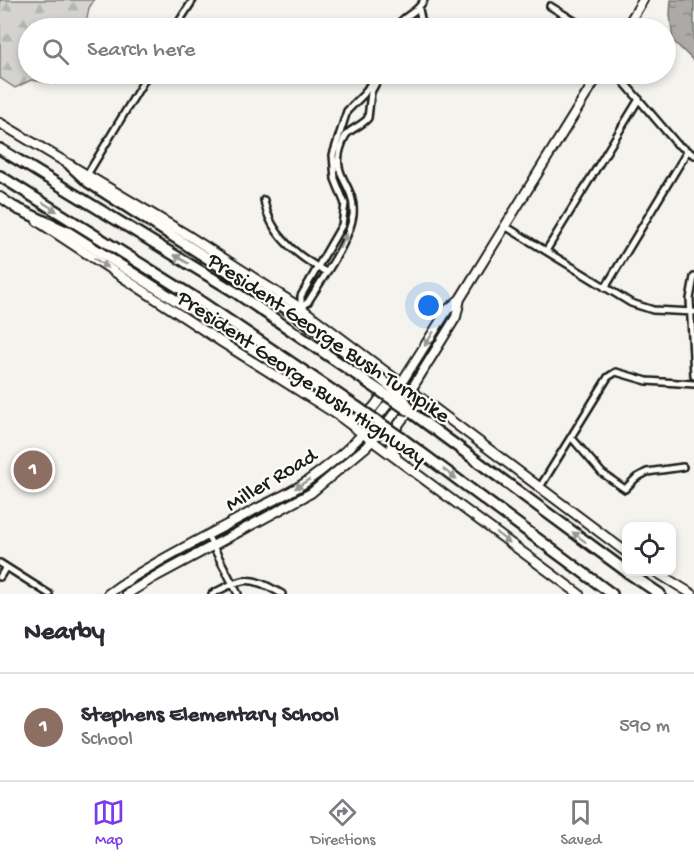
<!DOCTYPE html>
<html lang="en">
<head>
<meta charset="utf-8">
<style>
	:root { --surface:#fff; --page:#f7f7f7; --text:#2b2b33; --muted:#7c7c81; --line:#e1e1e2; --accent:#7c3aed }
	body { margin:0; font-family:"Gochi Hand",sans-serif; background:var(--page); color:var(--text) }
	.controls { position:absolute; right:18px; bottom:18px; display:grid; overflow:hidden; border-radius:12px; box-shadow:0 3px 9px #0003 }
	.controls button { width:54px; height:54px; display:grid; place-items:center; padding:0; border:0; border-bottom:2px solid var(--line); background:var(--surface); color:var(--text); font:30px sans-serif }
	.you { position:absolute; left:429px; top:306px; width:21px; height:21px; margin:-15px; border:4px solid #fff; border-radius:50%; background:#1a73e8; box-shadow:0 0 0 9px #1a73e833 }
	.badge { display:grid; place-items:center; width:39px; height:39px; border-radius:50%; background:var(--accent); color:#fff; font-size:20px; font-weight:700 }
	.pin { position:absolute; translate:-50% -50%; border:3px solid #fff; box-shadow:0 2px 6px #0006 }
	.list { margin:0; padding:0; list-style:none }
	h2 { display:flex; justify-content:space-between; align-items:center; height:78px; margin:0; padding:0 24px; font-size:26px }
	h2 small { font-size:20px; font-weight:400; color:var(--muted) }
	.list li { display:grid; grid-template-columns:39px 1fr auto; gap:18px; align-items:center; box-sizing:border-box; height:108px; padding:0 24px; border-top:2px solid var(--line) }
	.list b { display:block; font-size:22px; white-space:nowrap }
	.list p { margin:0; font-size:20px; white-space:nowrap; color:var(--muted) }
	.list em { font-size:20px; font-style:normal; color:var(--muted) }
	.icon { flex:none; width:33px; height:33px; fill:none; stroke:currentColor; stroke-width:2; stroke-linecap:round; stroke-linejoin:round }
	.map { position:relative; flex:none; width:694px; height:594px; overflow:hidden }
	.search { position:absolute; background:var(--surface); box-shadow:0 3px 9px #0003; left:18px; right:18px; top:18px; height:66px; display:flex; align-items:center; gap:15px; box-sizing:border-box; padding:0 21px; border-radius:33px; color:var(--muted); font-size:22px }
	.sheet { height:186px; background:var(--surface) }
	nav { display:flex; justify-content:space-around; align-items:center; box-sizing:border-box; height:84px; border-top:2px solid var(--line); background:var(--surface); font-size:16px; color:var(--muted) }
	nav a { display:grid; justify-items:center; gap:3px }
	nav .on { color:var(--accent) }
	.map>svg:first-child { display:block }
</style>
</head>
<body>
<div class="map">
<svg width="694" height="594" viewBox="0 0 694 594">
	<defs>
		<pattern id="forest-firs" width="22" height="20" patternUnits="userSpaceOnUse" patternTransform="scale(1.5)"><rect width="22" height="20" fill="#d4d3cf"/><path d="M5 1l3.5 6h-7zM16 11l3.5 6h-7z" fill="#b5b5b1"/></pattern>
		<pattern id="water-ripples" width="26" height="14" patternUnits="userSpaceOnUse" patternTransform="scale(1.5)"><rect width="26" height="14" fill="#abaaa6"/><path d="M2 4q2-2 4 0t4 0M15 11q2-2 4 0t4 0" fill="none" stroke="#8a8a86"/></pattern>
	</defs>
	<rect width="100%" height="100%" fill="#f4f3ee"/>
	<filter id="ink" filterUnits="userSpaceOnUse"><feTurbulence type="fractalNoise" baseFrequency=".0167" numOctaves="2"/><feDisplacementMap in="SourceGraphic" scale="12" xChannelSelector="R" yChannelSelector="G"/><feConvolveMatrix kernelMatrix="1 2 1 2 8 2 1 2 1" color-interpolation-filters="sRGB"/></filter>
	<g filter="url(#ink)">
		<!-- forest -->
		<path fill="url(#forest-firs)" stroke="#787876" stroke-width="1.5" d="M0,0H94L89,8L85,28H28V74H69L57,84L31,80L15,88L0,78Z"/>
		<!-- water -->
		<path fill="url(#water-ripples)" stroke="#72716f" stroke-width="1.5" d="M671,0H694V61L673,41L670,15Z"/>
		<g fill="none" stroke-linecap="round" stroke-linejoin="round">
			<defs>
				<path id="minor" d="M550,6L586,28
					M419,9L421,19L420,28
					M175,28L193,0
					M396,28C402,15 416,15 424,0
					M617,74L677,144L694,155
					M87,175L148,74
					M264,200C270,235 297,256 326,272
					M505,226L631,303L653,310L694,312
					M546,251L639,99
					M694,277L690,299L694,376
					M605,288L687,152
					M301,308L308,302C323,277 349,243 353,215C356,183 329,177 342,144C343,141 344,138 346,135C351,128 362,126 368,118L371,92L381,74
					M301,308V296L342,225L345,204L335,179L333,155L347,111L364,94L374,78
					M571,437L602,473L625,489L636,478L647,472L683,467
					M540,487L608,377L616,372L647,381L694,384
					M207,535L238,594
					M0,563L49,594
					M0,577L6,567
					M212,594C245,577 249,575 282,594"/>
				<path id="secondary" d="M626,28L643,0
					M0,123L189,236L301,308L626,552
					M0,197L19,210
					M37,221L223,343L336,414L579,594
					M400,385L448,309L460,299L599,74
					M343,417C364,424 377,406 385,389
					M396,456C392,450 390,443 392,437C395,428 408,409 417,406C422,405 428,407 432,408
					M656,572L692,594
					M108,594C155,560 208,536 258,508C274,500 292,492 306,482C340,458 371,430 394,395
					M127,594L153,578L311,493L366,447L387,423L411,390L456,317L460,299"/>
				<path id="motorway" d="M0,149L235,292L370,384
					M71,166L88,182L298,316L376,375
					M0,176L197,299L357,407
					M16,208L68,232L292,374L329,393
					M412,413L626,571
					M403,439L612,594
					M627,572L660,594"/>
			</defs>
			<!-- minor casing -->
			<use href="#minor" stroke="#1c1c1c" stroke-width="10"/>
			<!-- secondary casing -->
			<use href="#secondary" stroke="#1c1c1c" stroke-width="12"/>
			<!-- motorway casing -->
			<use href="#motorway" stroke="#1c1c1c" stroke-width="14"/>
			<!-- minor -->
			<use href="#minor" stroke="#fdfcf7" stroke-width="5"/>
			<!-- secondary -->
			<use href="#secondary" stroke="#fdfcf7" stroke-width="8"/>
			<!-- motorway -->
			<use href="#motorway" stroke="#fdfcf7" stroke-width="9"/>
			<defs>
				<path id="motorway-bridge" d="M376,375L402,396L412,413
					M370,384L408,410
					M357,407L403,439"/>
			</defs>
			<!-- motorway-bridge casing -->
			<use href="#motorway-bridge" stroke="#1c1c1c" stroke-width="14" stroke-linecap="butt"/>
			<!-- motorway-bridge -->
			<use href="#motorway-bridge" stroke="#fdfcf7" stroke-width="9"/>
		</g>
		<!-- one-way arrows -->
		<defs><path id="oneway-solid" d="M-6-.8H1V-3.2L6.5 0L1 3.2V.8H-6Z" transform="scale(1.5)"/></defs>
		<g fill="#989794">
			<use href="#oneway-solid" transform="translate(50 207) rotate(32)"/>
			<use href="#oneway-solid" transform="translate(343 241) rotate(-63)"/>
			<use href="#oneway-solid" transform="translate(181 259) rotate(-149)"/>
			<use href="#oneway-solid" transform="translate(101 263) rotate(34)"/>
			<use href="#oneway-solid" transform="translate(429 339) rotate(122)"/>
			<use href="#oneway-solid" transform="translate(450 474) rotate(36)"/>
			<use href="#oneway-solid" transform="translate(302 484) rotate(148)"/>
			<use href="#oneway-solid" transform="translate(579 537) rotate(-143)"/>
			<use href="#oneway-solid" transform="translate(503 538) rotate(37)"/>
		</g>
	</g>
	<g text-anchor="middle" stroke-width="4.5" stroke-linejoin="round" paint-order="stroke">
		<!-- street labels -->
		<g font-size="22" fill="#1c1c1c" stroke="#fdfcf7">
			<text transform="translate(330 336) rotate(34)" y="8">President George Bush Turnpike</text>
			<text transform="translate(303 376) rotate(34)" y="8">President George Bush Highway</text>
			<text transform="translate(270 478) rotate(-31)" y="8">Miller Road</text>
		</g>
	</g>
</svg>
<div class="controls">
<button><svg class="icon" aria-label="locate" viewBox="0 0 24 24"><circle cx="12" cy="12" r="6"/><path d="M12 2v4M12 18v4M2 12h4M18 12h4"/></svg></button>
</div>
<div class="you"></div>
<div class="pin badge" style="left:33px;top:470px;background:#8d6e63">1</div>
<div class="search"><svg class="icon" aria-label="search" viewBox="0 0 24 24"><circle cx="10" cy="10" r="6"/><path d="M15 15l6 6"/></svg>Search here</div>
</div>
<section class="sheet">
<h2>Nearby<small></small></h2>
<ul class="list">
<li><span class="badge" style="background:#8d6e63">1</span><div><b>Stephens Elementary School</b><p>School</p></div><em>590 m</em></li>
</ul>
</section>
<nav>
<a class="on"><svg class="icon" aria-label="map" viewBox="0 0 24 24"><path d="M3 6l6-2 6 2 6-2v14l-6 2-6-2-6 2zM9 4v14M15 6v14"/></svg>Map</a>
<a><svg class="icon" aria-label="directions" viewBox="0 0 24 24"><path d="M12 3l9 9-9 9-9-9zM9 14v-3h6M13 9l2 2-2 2"/></svg>Directions</a>
<a><svg class="icon" aria-label="saved" viewBox="0 0 24 24"><path d="M7 4h10v16l-5-4-5 4z"/></svg>Saved</a>
</nav>
</body>
</html>
